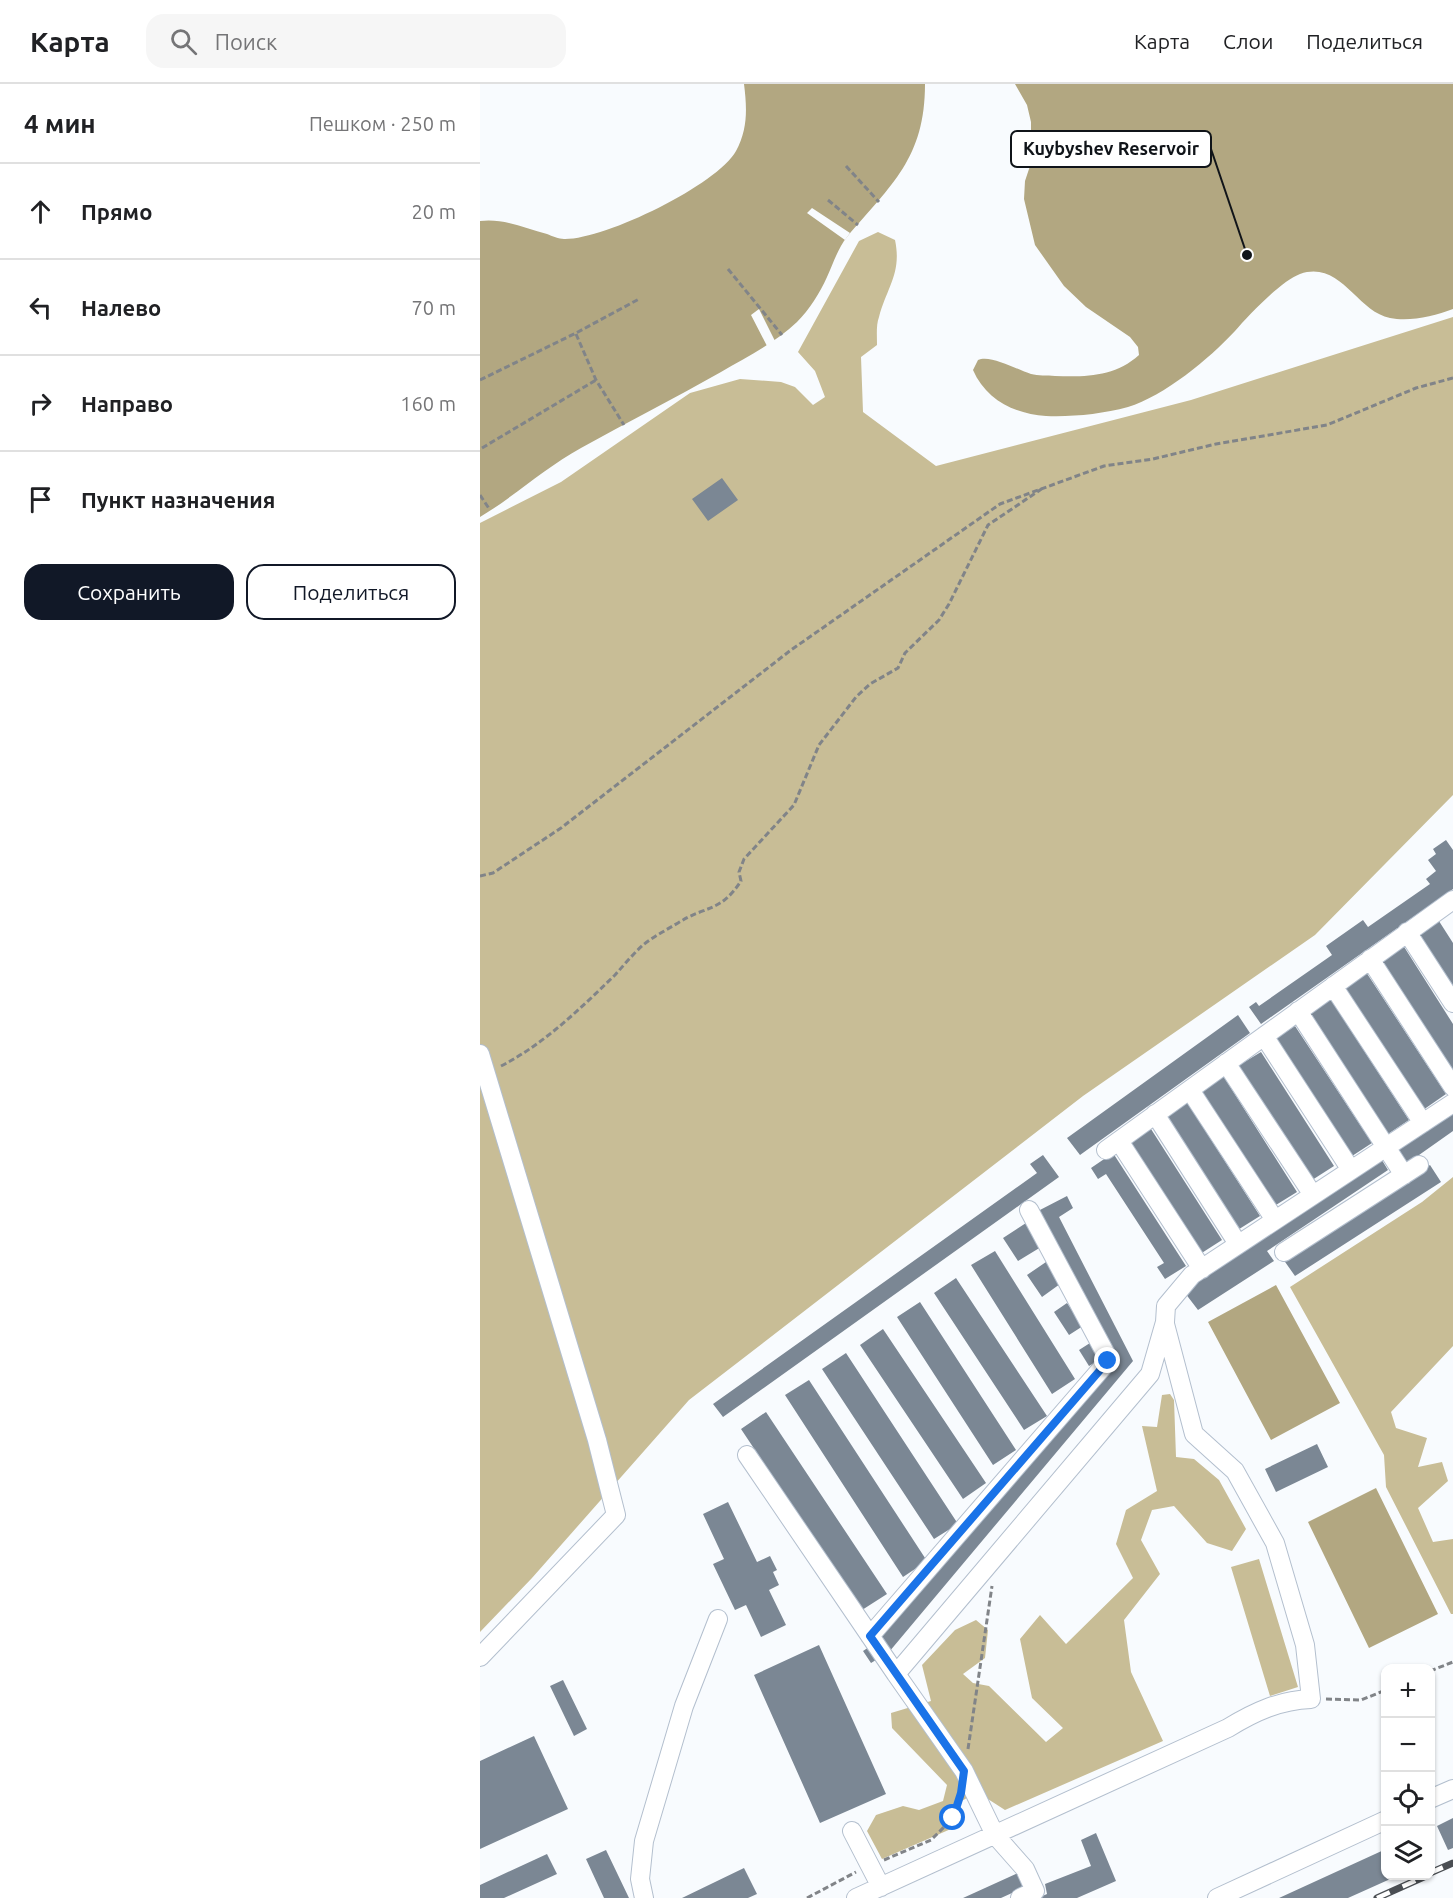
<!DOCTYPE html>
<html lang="ru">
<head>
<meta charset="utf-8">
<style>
	:root { --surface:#fff; --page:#f6f6f6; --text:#202124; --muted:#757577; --line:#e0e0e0; --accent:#111827 }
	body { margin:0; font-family:Ubuntu,sans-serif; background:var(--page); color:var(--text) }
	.controls { position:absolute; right:18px; bottom:18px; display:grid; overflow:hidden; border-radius:12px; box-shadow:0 2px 4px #0004 }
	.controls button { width:54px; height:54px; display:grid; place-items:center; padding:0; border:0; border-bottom:2px solid var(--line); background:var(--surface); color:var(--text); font:30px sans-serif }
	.stop { position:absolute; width:18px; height:18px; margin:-14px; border:4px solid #1a73e8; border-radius:50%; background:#fff }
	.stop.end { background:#1a73e8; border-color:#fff; box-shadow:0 2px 6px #0008 }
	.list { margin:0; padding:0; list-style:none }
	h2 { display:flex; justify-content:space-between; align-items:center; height:78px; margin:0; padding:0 24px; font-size:26px }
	h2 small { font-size:20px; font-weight:400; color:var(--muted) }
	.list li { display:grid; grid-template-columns:39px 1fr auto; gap:18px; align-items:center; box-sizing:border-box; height:96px; padding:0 24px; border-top:2px solid var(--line) }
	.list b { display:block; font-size:22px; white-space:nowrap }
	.list em { font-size:20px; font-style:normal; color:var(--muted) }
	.actions { display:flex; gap:12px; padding:18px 24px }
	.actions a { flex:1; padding:14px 0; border:2px solid var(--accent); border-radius:18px; text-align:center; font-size:21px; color:var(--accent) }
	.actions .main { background:var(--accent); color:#fff }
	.icon { flex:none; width:33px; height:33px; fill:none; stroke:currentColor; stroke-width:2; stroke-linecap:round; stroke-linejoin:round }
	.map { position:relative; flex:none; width:973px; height:1814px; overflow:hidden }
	header { display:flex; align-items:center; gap:36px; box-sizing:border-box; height:84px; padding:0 30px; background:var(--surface); border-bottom:2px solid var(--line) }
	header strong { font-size:28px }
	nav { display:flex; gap:33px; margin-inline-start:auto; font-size:21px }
	.search { width:420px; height:54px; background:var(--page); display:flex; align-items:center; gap:15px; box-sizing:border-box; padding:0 21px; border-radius:18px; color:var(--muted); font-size:22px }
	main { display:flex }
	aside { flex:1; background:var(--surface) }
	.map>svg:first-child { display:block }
</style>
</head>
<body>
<header>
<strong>Карта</strong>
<div class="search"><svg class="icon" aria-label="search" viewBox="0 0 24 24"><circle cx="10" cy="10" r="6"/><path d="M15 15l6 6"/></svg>Поиск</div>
<nav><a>Карта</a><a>Слои</a><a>Поделиться</a></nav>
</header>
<main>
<aside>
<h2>4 мин<small>Пешком · 250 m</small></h2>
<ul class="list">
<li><svg class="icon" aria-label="ahead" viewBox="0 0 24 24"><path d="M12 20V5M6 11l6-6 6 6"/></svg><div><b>Прямо</b></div><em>20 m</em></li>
<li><svg class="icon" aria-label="left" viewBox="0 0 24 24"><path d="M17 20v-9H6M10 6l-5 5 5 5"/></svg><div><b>Налево</b></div><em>70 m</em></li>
<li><svg class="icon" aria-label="right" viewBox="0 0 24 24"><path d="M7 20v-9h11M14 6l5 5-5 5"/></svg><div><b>Направо</b></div><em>160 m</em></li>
<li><svg class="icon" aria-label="arrive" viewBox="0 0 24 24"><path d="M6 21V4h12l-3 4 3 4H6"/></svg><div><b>Пункт назначения</b></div></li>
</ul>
<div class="actions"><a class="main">Сохранить</a><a>Поделиться</a></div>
</aside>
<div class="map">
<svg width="973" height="1814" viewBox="0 0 973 1814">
	<rect width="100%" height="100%" fill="#f8fbfe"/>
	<!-- forest -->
	<path fill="#c8bd96" d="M398,148L415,156C422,189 407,203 399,233C396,241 397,252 397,261L381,273L383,328L456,382L711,316L973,233V711L835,851L603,1012L209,1316L52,1494L0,1548V439L81,398L210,309L260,295L301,298L315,303L333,321L345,313L335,287L318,268L379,157Z
		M973,1093V1262L911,1328L916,1344L947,1354L938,1383L962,1378L968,1397L938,1424L953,1458L973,1455V1530H971L906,1403L904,1371L810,1203L942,1118Z
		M690,1310L694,1316L696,1373L714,1375L739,1396L766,1445L752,1467L727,1459L694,1422L672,1426L661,1456L680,1490L644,1536L651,1588L683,1657L525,1726L497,1708L480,1718V1741L402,1775L387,1747L396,1731L423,1722L439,1726L463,1717L467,1701L412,1644L411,1629L451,1617L442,1581L475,1546L496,1536L508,1546L505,1574L483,1590L493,1599L509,1602L566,1658L583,1644L552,1614L540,1555L560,1531L586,1560L653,1494L636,1460L646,1426L677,1407L662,1342L677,1343L682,1311Z
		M779,1475L818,1603L790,1612L751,1483Z"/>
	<!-- water -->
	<path fill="#b2a781" d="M264,0H445C445,74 412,100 367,153C358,164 353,180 347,193C340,209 329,226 317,238C295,259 267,273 241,288C195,314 148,338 101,364C66,383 35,412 0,433V137C23,134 45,144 67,150C72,152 79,155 84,155C124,156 237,101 256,67C268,45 267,24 264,0Z
		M535,0H973V225C954,232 930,238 910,234C877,228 861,176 820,190C801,197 769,231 755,247C729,275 684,312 648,323C622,330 593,333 566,332C535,330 506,316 493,286L498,276C510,270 538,286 551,290C558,292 567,291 575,292C605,293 635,293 659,271L658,263L650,253L606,223L584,202L555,161L544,115L545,97L551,79V38L547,21Z
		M796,1201L860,1319L791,1356L728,1238Z
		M896,1404L958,1530L889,1564L828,1438Z"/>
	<!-- pier -->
	<path fill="#f8fbfe" d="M332,124L370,149L365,156L327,129Z
		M279,225L295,257L287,262L271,231Z"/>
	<!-- building -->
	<path fill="#7b8794" d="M242,394L258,416L228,437L212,415Z
		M966,756L973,766V805L781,940L769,923L776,918L779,922L852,871L846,862L883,836L888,843L950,800L946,795L956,787L948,776L956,770L953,765Z
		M957,834L973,859V909L934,848Z
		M921,858L973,940V995L896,874Z
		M886,888L966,1010L943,1026L862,904Z
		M848,911L929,1036L905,1052L824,927Z
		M758,931L770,949L600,1071L587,1054Z
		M815,942L892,1059L869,1074L792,957Z
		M781,968L854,1082L829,1098L756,983Z
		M742,990L817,1108L791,1124L717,1006Z
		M705,1015L780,1132L756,1147L681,1030Z
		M973,1026V1047L922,1083L910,1066Z
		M671,1045L742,1156L717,1172L646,1061Z
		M633,1069L706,1182L685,1195L677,1183L684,1179L626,1090L618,1095L611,1084Z
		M563,1071L579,1093L243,1333L233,1320L557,1089L550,1080Z
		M900,1073L908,1086L787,1167L794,1177L718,1226L705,1209L716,1201L712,1196Z
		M950,1081L961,1098L815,1192L803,1175Z
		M587,1112L593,1124L579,1133L653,1277L409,1568L391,1579L383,1567L398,1557L635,1273L558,1127Z
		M546,1139L561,1163L538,1177L523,1154Z
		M515,1167L595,1295L572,1310L491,1181Z
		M566,1178L580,1200L562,1213L547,1191Z
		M476,1194L567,1332L544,1346L454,1209Z
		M440,1218L536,1366L513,1381L417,1233Z
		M587,1219L603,1242L589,1251L574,1228Z
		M403,1245L506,1399L483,1415L380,1261Z
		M610,1259L621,1275L609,1282L599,1266Z
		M366,1269L478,1440L454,1455L342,1285Z
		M329,1296L447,1477L423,1493L305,1311Z
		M286,1328L407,1510L382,1526L261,1345Z
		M837,1360L848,1383L796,1408L785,1385Z
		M248,1418L277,1478L290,1472L297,1486L293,1488L299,1501L289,1506L306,1541L281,1553L266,1521L255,1526L233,1480L244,1475L223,1430Z
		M339,1561L406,1710L340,1739L274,1591Z
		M83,1596L107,1645L94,1652L70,1602Z
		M54,1652L88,1725L0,1765V1677Z
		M973,1734V1764L968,1766L957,1742Z
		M616,1749L636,1797L597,1814H558L567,1810L565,1800L611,1782L601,1756Z
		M906,1765V1792H917L868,1814H799Z
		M126,1766L149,1814H124L106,1775Z
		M67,1770L77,1790L24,1814H0V1801Z
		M264,1784L277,1810L268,1814H202Z
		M540,1788L547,1802L521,1814H483Z"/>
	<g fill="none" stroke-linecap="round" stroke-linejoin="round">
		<defs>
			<path id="minor" d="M927,848L973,919
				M890,875L973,1003
				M853,902L943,1039
				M818,927L924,1091
				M784,952L871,1086
				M0,970L117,1356L136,1431L0,1573
				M746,979L833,1111
				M710,1006L795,1136
				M675,1030L758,1160
				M639,1057L722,1185
				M626,1066L973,816
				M804,1168L939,1081
				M267,1371L416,1590
				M390,1552L628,1277V1274L549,1126
				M950,1715L973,1705
				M372,1747L401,1803
				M164,1814L160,1795L164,1757L204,1622L238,1535
				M376,1814L748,1644C774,1628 800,1616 831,1615L825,1561L795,1459L755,1387L714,1350L685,1240
				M540,1814L555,1807L545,1785L515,1751L484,1687L416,1590L670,1290L685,1238L686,1222L712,1191L973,1019
				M737,1814L906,1736"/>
		</defs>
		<!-- minor casing -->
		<use href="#minor" stroke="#b3bfce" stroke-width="20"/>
		<!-- path -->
		<path stroke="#818488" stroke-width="3" stroke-dasharray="6 3" stroke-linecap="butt" d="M366,82L399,118
			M348,116L378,141
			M248,185L302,251
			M96,250L116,296L144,341
			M0,296L96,249L159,215
			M2,364L116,296
			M0,411L10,426
			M0,792L13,789L81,744L311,566L520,420L624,382L673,375L736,360L847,341L936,304L973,294
			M21,982C64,960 100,925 135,891C144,881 153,870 163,861C173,853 186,846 198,839C226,821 240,829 261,797L259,788L264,775L314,721L339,661L376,613L390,600L418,584L425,569L459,536L469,520L508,441L563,404
			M950,1587L973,1578
			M846,1615L881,1616L906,1606
			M488,1665L512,1502
			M404,1776L451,1756L473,1734L480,1713
			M327,1814L376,1788"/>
		<!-- minor -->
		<use href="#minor" stroke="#fff" stroke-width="18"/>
		<defs>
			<path id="rail" d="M950,1789L973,1779
				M897,1814L946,1792"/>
		</defs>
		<!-- rail casing -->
		<use href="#rail" stroke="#4a4e53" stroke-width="7"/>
		<!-- rail -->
		<use href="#rail" stroke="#fff" stroke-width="4.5" stroke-dasharray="14" stroke-linecap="butt"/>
	</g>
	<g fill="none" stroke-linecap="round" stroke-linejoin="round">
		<!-- route -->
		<path stroke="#1a73e8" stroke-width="8" d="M473,1734L481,1709L484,1687L390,1552L628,1277"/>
	</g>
	<!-- callouts -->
	<path fill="none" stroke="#101419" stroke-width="2" d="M767 171L731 65"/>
	<circle fill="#101419" stroke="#fff" stroke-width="2" cx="767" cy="171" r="6"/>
	<rect fill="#fff" stroke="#101419" stroke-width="2" x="531" y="47" width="200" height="36" rx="6"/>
	<g font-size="18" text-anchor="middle" font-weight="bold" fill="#101419">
		<text x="631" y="71">Kuybyshev Reservoir</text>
	</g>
</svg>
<div class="controls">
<button>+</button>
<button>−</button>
<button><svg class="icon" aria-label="locate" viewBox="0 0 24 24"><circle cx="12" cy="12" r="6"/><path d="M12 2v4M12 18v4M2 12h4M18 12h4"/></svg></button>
<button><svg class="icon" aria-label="layers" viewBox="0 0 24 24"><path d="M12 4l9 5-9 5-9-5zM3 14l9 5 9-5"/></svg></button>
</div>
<div class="stop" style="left:473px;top:1734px"></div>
<div class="stop end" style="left:628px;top:1277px"></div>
</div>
</main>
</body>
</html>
